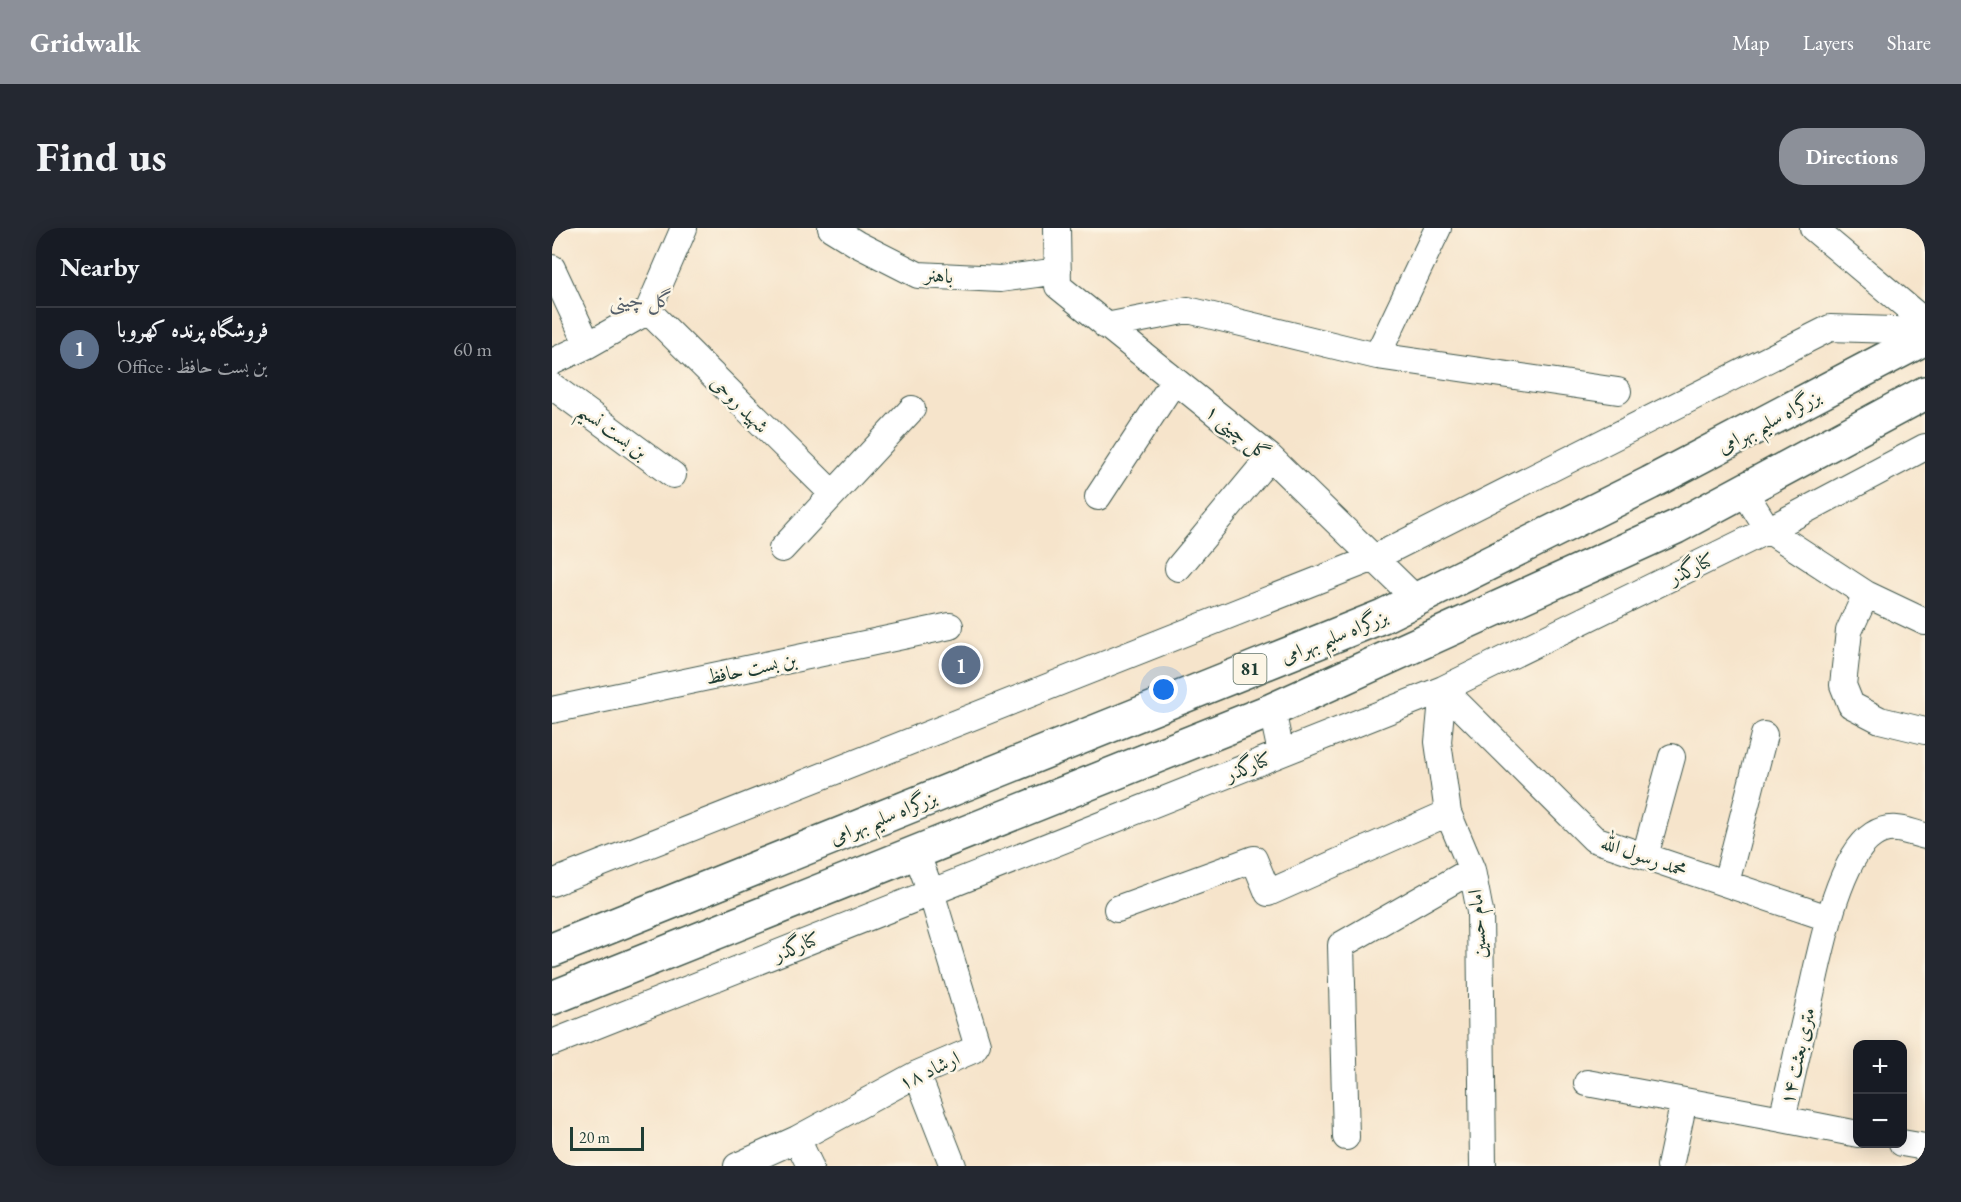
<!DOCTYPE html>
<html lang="en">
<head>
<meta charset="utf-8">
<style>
	:root { --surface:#171b24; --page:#242831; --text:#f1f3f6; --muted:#9ea1a6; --line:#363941; --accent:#8c9099 }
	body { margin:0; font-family:"EB Garamond",Amiri,serif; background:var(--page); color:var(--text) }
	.controls { position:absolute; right:18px; bottom:18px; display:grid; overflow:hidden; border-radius:12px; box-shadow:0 3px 15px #0003 }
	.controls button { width:54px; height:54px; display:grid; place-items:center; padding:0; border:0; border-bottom:2px solid var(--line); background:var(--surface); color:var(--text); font:30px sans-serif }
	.scale { position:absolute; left:18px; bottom:15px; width:74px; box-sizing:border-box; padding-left:6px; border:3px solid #1f3d34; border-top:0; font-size:16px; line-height:21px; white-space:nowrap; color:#1f3d34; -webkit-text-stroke:4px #fcf5e5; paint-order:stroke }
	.you { position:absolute; left:612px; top:462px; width:21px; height:21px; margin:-15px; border:4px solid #fff; border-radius:50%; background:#1a73e8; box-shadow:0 0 0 9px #1a73e833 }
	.badge { display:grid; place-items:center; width:39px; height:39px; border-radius:50%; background:var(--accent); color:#fff; font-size:20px; font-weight:700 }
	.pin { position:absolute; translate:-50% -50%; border:3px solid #fff; box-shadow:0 2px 6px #0006 }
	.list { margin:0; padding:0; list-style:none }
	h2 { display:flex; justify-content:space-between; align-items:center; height:78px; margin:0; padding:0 24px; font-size:26px }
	h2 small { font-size:20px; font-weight:400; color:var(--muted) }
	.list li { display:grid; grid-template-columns:39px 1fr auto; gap:18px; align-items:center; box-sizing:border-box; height:84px; padding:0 24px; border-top:2px solid var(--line) }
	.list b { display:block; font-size:22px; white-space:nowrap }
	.list p { margin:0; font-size:20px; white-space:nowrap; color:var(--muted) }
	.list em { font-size:20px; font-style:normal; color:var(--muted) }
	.map { position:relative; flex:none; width:1373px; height:938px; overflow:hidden; border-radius:24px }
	header { display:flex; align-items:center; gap:36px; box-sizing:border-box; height:84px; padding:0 30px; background:var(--accent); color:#fff }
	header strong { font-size:28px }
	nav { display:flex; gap:33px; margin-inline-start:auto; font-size:21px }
	.intro { display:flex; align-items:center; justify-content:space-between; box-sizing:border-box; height:144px; padding:0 36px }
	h1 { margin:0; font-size:42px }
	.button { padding:15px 27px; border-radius:24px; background:var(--accent); color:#fff; font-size:21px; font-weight:700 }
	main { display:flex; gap:36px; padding:0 36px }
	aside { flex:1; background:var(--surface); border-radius:24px; box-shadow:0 3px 15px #0003 }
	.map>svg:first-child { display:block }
</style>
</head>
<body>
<header>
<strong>Gridwalk</strong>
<nav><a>Map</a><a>Layers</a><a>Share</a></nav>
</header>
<div class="intro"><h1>Find us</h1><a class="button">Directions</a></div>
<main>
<aside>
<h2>Nearby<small></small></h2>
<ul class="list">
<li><span class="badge" style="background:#5c6f8a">1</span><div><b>فروشگاه پرنده کهروبا</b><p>Office · بن بست حافظ</p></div><em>60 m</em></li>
</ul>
</aside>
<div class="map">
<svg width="1373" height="938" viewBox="0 0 1373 938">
	<rect width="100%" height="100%" fill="#fcf5e5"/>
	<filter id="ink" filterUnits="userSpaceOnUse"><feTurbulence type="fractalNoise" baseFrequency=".0167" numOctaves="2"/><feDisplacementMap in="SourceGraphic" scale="12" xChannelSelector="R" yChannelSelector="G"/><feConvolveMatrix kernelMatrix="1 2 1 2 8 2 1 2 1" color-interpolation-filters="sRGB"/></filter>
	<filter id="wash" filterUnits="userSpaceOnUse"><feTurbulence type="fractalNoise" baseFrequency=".008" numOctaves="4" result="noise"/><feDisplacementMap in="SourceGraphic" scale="24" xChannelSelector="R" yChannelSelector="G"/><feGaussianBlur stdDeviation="1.35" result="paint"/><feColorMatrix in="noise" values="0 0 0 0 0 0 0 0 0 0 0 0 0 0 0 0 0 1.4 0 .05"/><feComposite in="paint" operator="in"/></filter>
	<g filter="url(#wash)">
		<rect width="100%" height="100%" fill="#f6e4cb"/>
	</g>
	<g filter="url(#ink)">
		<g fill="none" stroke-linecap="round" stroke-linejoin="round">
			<defs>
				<path id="minor" d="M279,0L305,16L366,47L448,51L506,43
					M505,0L506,58L718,229L865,372
					M1261,0L1373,94
					M0,40L36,117
					M96,83L281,266
					M554,98L636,82L825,128L886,0
					M825,128L1066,163
					M0,134L36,117L96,83L132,0
					M0,158L121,247
					M1192,263L1216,302L1314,366L1373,394
					M546,269L622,153
					M230,321L360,181
					M626,340L718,229
					M1314,366L1297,403L1291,457L1299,477L1328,492L1373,503
					M891,461L886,514L896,585L920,642L928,684L931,938
					M891,461L1042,611L1276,690
					M0,482L398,398
					M720,482L729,525
					M1093,628L1120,529
					M0,655L822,330L1278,100L1373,103
					M1174,655L1212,507
					M565,681L702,631L716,665L896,585
					M0,815L891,461L1216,302L1373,219
					M365,846L401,938
					M1035,855L1230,891
					M1306,906L1230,891C1239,854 1247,816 1256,779C1266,737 1284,631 1321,607C1339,595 1353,603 1373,608
					M794,909L789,717L920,642
					M245,911L258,938
					M1350,915L1373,919
					M185,938L245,911L365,846L421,822L425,816L379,664L364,624
					M1118,938L1132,873"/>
				<path id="highway" d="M0,722L831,388L1098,255L1373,110
					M0,770L720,482L1124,299L1373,165"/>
			</defs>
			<!-- minor casing -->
			<use href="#minor" stroke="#3f564b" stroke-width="28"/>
			<!-- highway casing -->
			<use href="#highway" stroke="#3f564b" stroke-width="36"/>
			<!-- minor -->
			<use href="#minor" stroke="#fff" stroke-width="26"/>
			<!-- highway -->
			<use href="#highway" stroke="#fff" stroke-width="33"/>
		</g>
	</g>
	<g text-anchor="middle" stroke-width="5" stroke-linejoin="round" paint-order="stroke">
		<!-- shield labels -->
		<rect fill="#fcf5e5" stroke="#617469" stroke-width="1.5" x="681.5" y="426" width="33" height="30" rx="4.5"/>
		<g font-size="18" font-weight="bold" fill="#1f3d34">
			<text x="698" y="447">81</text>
		</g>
		<!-- street labels -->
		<g font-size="20" fill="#1f3d34" stroke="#fcf5e5">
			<text transform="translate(387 47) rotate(4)" y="7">باهنر</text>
			<text transform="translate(188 176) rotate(45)" y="7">شهید روحی</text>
			<text transform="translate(1217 193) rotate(-28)" y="7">بزرگراه سلیم بهرامی</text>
			<text transform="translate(61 203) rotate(36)" y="7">بن بست نسیم</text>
			<text transform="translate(686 204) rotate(39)" y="7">گل چینی ۱</text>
			<text transform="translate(1139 340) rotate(-26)" y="7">کنارگذر</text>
			<text transform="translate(782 408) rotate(-22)" y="7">بزرگراه سلیم بهرامی</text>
			<text transform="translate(199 440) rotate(-12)" y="7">بن بست حافظ</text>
			<text transform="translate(696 538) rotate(-22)" y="7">کنارگذر</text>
			<text transform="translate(331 589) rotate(-22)" y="7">بزرگراه سلیم بهرامی</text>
			<text transform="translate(1092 628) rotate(19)" y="7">محمد رسول الله</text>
			<text transform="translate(925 696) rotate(-94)" y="7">امام حسین</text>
			<text transform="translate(244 718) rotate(-22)" y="7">کنارگذر</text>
			<text transform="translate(1245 828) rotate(-77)" y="7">۱۴ متری بعثت</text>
			<text transform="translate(377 842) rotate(-25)" y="7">ارشاد ۱۸</text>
		</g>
		<!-- neighbourhood labels -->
		<g font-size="21" fill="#555f6a" stroke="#fcf5e5">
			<text x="89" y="79">گل چینی</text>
		</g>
	</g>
</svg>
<div class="controls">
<button>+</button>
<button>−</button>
</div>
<div class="scale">20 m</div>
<div class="you"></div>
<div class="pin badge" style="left:409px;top:437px;background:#5c6f8a">1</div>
</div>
</main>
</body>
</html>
